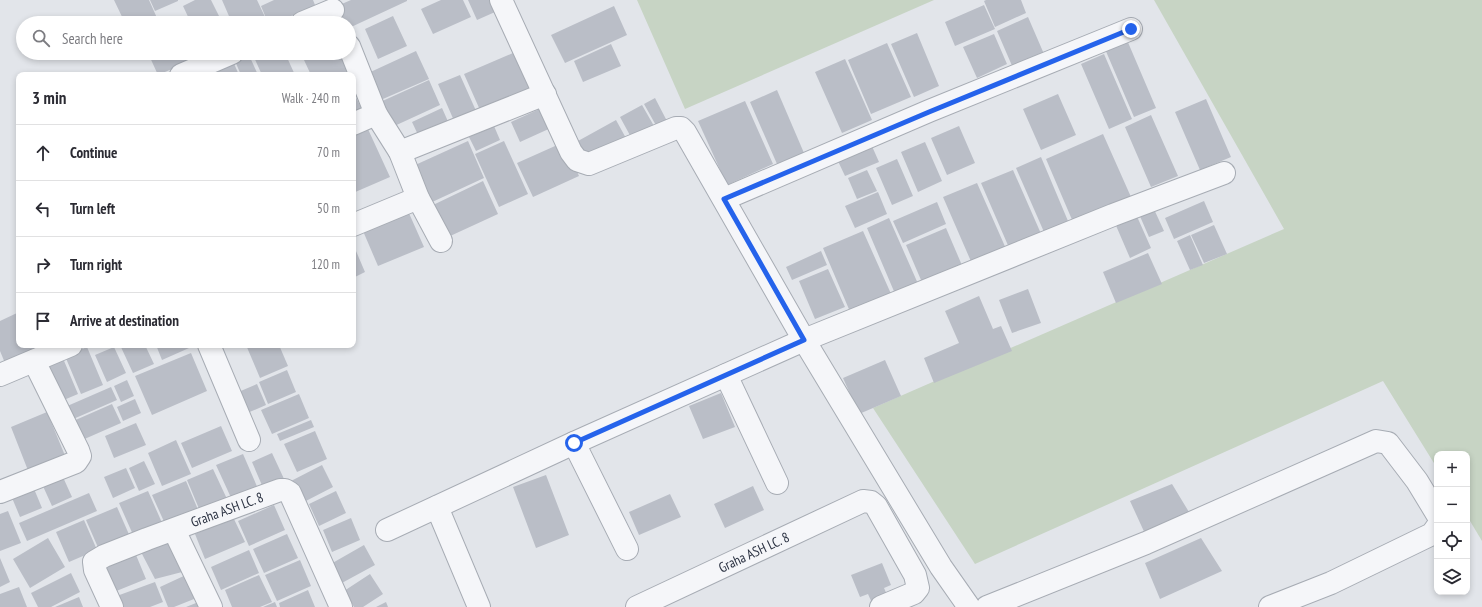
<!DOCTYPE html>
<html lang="en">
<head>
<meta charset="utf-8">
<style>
	:root { --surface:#fff; --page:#f7f7f7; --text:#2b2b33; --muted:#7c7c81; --line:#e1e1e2 }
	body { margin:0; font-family:"PT Sans Narrow",sans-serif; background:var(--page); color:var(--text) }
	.controls { position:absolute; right:12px; bottom:12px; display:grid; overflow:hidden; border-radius:8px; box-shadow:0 2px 6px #0003 }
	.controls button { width:36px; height:36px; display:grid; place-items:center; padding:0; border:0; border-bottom:1px solid var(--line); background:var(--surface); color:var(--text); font:20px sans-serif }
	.stop { position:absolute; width:12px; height:12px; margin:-9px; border:3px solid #2563eb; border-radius:50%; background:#fff }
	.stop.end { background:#2563eb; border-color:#fff; box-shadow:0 1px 4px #0008 }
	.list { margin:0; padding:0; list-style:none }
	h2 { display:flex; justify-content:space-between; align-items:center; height:52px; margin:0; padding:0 16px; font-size:17px }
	h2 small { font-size:13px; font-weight:400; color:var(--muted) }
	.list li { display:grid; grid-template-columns:26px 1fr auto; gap:12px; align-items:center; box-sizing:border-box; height:56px; padding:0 16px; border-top:1px solid var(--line) }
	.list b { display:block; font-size:15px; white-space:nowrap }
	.list em { font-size:13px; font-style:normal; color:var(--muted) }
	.icon { flex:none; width:22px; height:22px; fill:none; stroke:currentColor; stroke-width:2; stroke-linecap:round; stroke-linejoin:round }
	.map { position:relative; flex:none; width:1482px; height:607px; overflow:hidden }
	.search { position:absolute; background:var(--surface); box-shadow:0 2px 6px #0003; left:16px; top:16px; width:340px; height:44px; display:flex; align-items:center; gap:10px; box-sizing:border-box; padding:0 14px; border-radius:22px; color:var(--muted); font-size:15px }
	.panel { position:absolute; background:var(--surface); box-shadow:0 2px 6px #0003; left:16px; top:72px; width:340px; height:276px; border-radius:8px }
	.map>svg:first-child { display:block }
</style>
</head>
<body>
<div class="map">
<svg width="1482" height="607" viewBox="0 0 1482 607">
	<rect width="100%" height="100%" fill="#e2e5ea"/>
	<!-- green -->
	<path fill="#c7d4c4" d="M637,0H934L685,109Z
		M1154,0H1482V541L1467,516V454H1437V468L1383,381L975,564L873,408L1284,229Z"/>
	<!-- building -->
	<path fill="#babec7" d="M114,0H149L157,18L146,23H125Z
		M150,0H178V1L155,11Z
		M195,0H211L220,18L209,23H191L183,6Z
		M222,0H257L265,17L252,23H232Z
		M274,0H313L315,5L276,23H268L261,6Z
		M351,0H407V1L349,28V23H345L337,6Z
		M441,0H463L471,17L433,34L421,9Z
		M468,0H490L495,12L477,20Z
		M986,0H1021L1026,13L995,27L984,1Z
		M984,5L995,29L955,46L945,22Z
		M614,6L627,35L565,63L551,35Z
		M393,16L407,46L378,59L365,29Z
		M1028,17L1044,54L1013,68L997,31Z
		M168,19L170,23H159Z
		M917,33L939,86L914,97L891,44Z
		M994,34L1007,64L977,78L963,47Z
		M1127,40L1156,108L1134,117L1105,49Z
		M887,43L911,97L871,114L848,60Z
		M611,44L621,66L583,82L574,61Z
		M416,51L429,79L376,102L364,75Z
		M148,53H184L188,62L158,75Z
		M257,53H285L295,75H262L253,55Z
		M301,53H315L303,59Z
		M321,53H340L348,71L338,75H311L304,60Z
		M513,53L529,88L480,110L464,74Z
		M1104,54L1132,119L1109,129L1081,64Z
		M249,55L258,75H241L235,61Z
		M232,59L239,75H220L216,66Z
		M845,59L872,120L842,133L815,72Z
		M460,75L477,113L455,123L438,84Z
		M429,80L440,105L390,128L378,103Z
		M777,90L804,153L777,164L750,102Z
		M353,91L362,110L353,114Z
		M1058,94L1076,135L1041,150L1023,109Z
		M655,98L668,123L658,129L644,104Z
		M1206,99L1231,157L1200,170L1175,112Z
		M745,101L773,164L727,185L698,121Z
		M642,105L654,126L632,139L620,117Z
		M544,107L553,127L520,142L511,122Z
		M442,108L450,126L420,139L412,122Z
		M1151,115L1178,176L1151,187L1125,127Z
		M616,120L627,140L588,161L578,141Z
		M494,126L500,140L476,151L469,137Z
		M959,126L975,163L947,175L931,138Z
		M367,127L390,177L353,193V134Z
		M1103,134L1131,197L1073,222L1046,159Z
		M468,141L484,178L430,203L413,166Z
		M504,141L528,194L499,207L475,154Z
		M564,142L579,176L533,197L517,163Z
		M925,142L942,181L918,192L901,152Z
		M871,144L879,162L845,176L837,159Z
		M1041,157L1068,221L1044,232L1016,168Z
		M897,159L913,196L892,205L876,168Z
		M867,170L877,191L857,199L848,178Z
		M1013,170L1042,236L1010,250L981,183Z
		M483,181L498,214L448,237L433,205Z
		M977,183L1007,251L973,266L943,197Z
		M878,192L887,214L855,228L845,206Z
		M1204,201L1213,222L1174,239L1165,218Z
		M937,202L946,224L903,243L893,221Z
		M1153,207L1164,231L1149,237L1139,214Z
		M408,211L424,247L378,266L363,231Z
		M1135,212L1151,248L1130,258L1114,221Z
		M889,218L919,286L896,296L867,228Z
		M1214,225L1227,254L1204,263L1191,235Z
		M946,228L964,270L924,287L906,245Z
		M863,231L892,296L851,314L823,248Z
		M1190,235L1203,265L1190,270L1177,241Z
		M353,244L365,272L353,278Z
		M821,251L827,265L792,280L786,267Z
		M1148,253L1162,284L1116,303L1103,272Z
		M828,269L845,307L815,319L799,281Z
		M1028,289L1041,323L1012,333L999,300Z
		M979,296L993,329L1001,326L1012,351L934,383L924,358L959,343L945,311Z
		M17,313L19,317V345H31L33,350L5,363L0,351V321Z
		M120,345H145L154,364L133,373Z
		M156,345H188L189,348L162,360Z
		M246,345H279L288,366L260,378Z
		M87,347L103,385L81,394L65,356Z
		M114,347L126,373L107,382L95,355Z
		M191,353L207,391L152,415L135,376Z
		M62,356L78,394L59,402L43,364Z
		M885,360L901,396L859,414L843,378Z
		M287,370L296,392L268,404L259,382Z
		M127,380L134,396L121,402L114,386Z
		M257,384L266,405L245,414L236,393Z
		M111,387L117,400L71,420L65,407Z
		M721,393L735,427L703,439L689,406Z
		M299,394L309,418L272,434L261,410Z
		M135,399L141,413L123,421L117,407Z
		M112,404L121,423L80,441L71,422Z
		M47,412L66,458L29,473L11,427Z
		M311,420L314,427L280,441L277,434Z
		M136,423L146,445L114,458L105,436Z
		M221,426L232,451L192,468L181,443Z
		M315,431L327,459L297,472L284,444Z
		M176,440L191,474L162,486L148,453Z
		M272,453L285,481L264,490L252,462Z
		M243,454L259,491L233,502L216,465Z
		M144,461L155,484L139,491L129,468Z
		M322,465L333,487L302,503L291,481Z
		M126,468L135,488L113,498L104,477Z
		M213,469L227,499L200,511L187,480Z
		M62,475L72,497L52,506L42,484Z
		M546,475L569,535L536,548L513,487Z
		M186,481L199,512L166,526L152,495Z
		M32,484L42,508L20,517L10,493Z
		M1172,484L1192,517L1147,538L1130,501Z
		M753,486L764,510L725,528L714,504Z
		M148,491L163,525L134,537L119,503Z
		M336,491L346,513L319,526L309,504Z
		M89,493L97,511L27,541L19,523Z
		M670,494L681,517L639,535L629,512Z
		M274,505L285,530L249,546L238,521Z
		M117,507L131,539L100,552L86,520Z
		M8,511L21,543L0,551V514Z
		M233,517L245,542L205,559L195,534Z
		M351,518L360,540L332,552L323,530Z
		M84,520L97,550L69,562L56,532Z
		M287,534L298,558L264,573L253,549Z
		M48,538L65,567L30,588L13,559Z
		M171,538L186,571L155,579L141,552Z
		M1201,538L1222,571L1160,599L1145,563Z
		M364,545L375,565L340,584L329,565Z
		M249,550L259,573L221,590L211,567Z
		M136,555L146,579L109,594L99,570Z
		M0,558L10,582L0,587Z
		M300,560L311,586L277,601L265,575Z
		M882,563L891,585L884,588L888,597L872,603L868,594L860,597L851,575Z
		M71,573L80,592L51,607H38L31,593Z
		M188,574L199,597L174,607H168L160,587Z
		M370,574L383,594L363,607H354L344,591Z
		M259,575L272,602L260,607H232L225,590Z
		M155,582L163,602L150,607H118L114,597Z
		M19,587L27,607H0V594Z
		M308,590L315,607H280L279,603Z
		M79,597L83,607H55Z
		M201,601L204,607H186Z
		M275,602L277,607H263Z
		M386,602L388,607H376Z"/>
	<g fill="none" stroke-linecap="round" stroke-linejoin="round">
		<defs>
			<g id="minor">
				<path d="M501,0L571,152L577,160L589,164L676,128H681L685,132L804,340L941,567L969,607"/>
				<path d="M302,23L333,10"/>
				<path d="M349,46L376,114L400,152L418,198L441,241"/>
				<path d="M181,75L232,53"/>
				<path d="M353,124L376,114"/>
				<path d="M400,152L545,94"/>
				<path d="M724,199L929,111L1131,29"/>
				<path d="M353,225L418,198"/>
				<path d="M209,345L249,440"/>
				<path d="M0,375L71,345"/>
				<path d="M726,375L777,483"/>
				<path d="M574,443L627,549"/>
				<path d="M0,492L76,462L80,456L78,450L34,361"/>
				<path d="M437,507L479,607"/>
				<path d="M174,530L211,607"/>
				<path d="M387,530L574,443L804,340L1113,215L1224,173"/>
				<path id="s1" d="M112,607L95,570L94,562L104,556L147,539L280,490H285L290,493L341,607"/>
				<path id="s2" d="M637,607L863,501L871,502L876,506L915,575L918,588L914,593L881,607"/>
				<path d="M987,607L1146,543L1376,441L1388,443L1417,481L1437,514"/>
				<path d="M1270,607L1331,583L1432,534L1437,527"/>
			</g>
		</defs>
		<!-- minor casing -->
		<use href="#minor" stroke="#a7acb4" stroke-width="24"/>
		<!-- minor -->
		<use href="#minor" stroke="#f5f6f9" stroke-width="22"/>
	</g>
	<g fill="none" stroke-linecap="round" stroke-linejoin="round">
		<!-- route -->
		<path stroke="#2563eb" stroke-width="5" d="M574,443L804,340L724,199L929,112L1131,29"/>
	</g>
	<g text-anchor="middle" stroke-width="3" stroke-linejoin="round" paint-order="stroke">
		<!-- street labels -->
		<g font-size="14" fill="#2b3242" stroke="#f2f4f8">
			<text dy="5" stroke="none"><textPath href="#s1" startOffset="192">Graha ASH LC. 8</textPath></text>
			<text dy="5" stroke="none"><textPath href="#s2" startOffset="129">Graha ASH LC. 8</textPath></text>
		</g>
	</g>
</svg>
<div class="controls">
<button>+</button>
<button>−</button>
<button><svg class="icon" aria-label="locate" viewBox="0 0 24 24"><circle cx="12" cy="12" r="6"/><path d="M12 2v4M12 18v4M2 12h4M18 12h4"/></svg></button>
<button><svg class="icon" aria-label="layers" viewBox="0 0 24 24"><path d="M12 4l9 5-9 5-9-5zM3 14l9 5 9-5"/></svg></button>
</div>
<div class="stop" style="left:574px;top:443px"></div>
<div class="stop end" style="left:1131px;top:29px"></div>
<div class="search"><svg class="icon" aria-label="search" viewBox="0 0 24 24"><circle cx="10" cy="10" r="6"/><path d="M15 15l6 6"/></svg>Search here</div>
<section class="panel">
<h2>3 min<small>Walk · 240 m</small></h2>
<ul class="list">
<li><svg class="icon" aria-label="ahead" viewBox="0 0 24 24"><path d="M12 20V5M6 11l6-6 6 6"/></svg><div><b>Continue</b></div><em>70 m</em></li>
<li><svg class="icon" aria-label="left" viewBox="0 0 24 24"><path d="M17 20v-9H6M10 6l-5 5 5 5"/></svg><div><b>Turn left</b></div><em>50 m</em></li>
<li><svg class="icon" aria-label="right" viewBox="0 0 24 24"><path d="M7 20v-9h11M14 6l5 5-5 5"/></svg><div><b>Turn right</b></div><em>120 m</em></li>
<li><svg class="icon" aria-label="arrive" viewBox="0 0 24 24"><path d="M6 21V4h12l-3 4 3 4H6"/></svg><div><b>Arrive at destination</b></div></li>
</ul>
</section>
</div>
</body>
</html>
